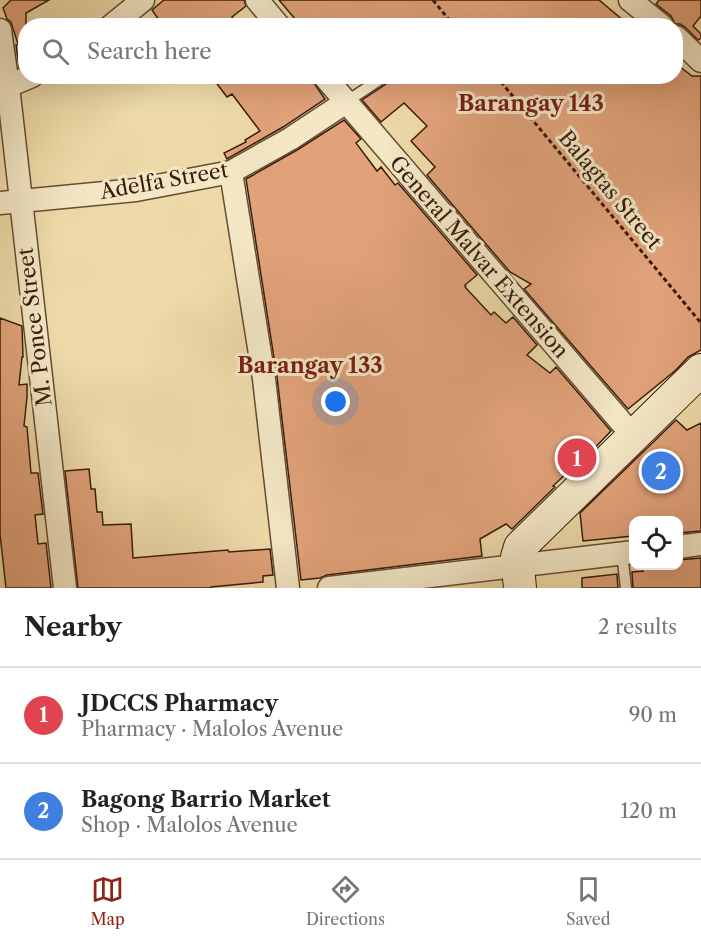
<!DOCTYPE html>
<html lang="en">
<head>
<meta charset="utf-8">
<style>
	:root { --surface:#fff; --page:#f2f2f2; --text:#222; --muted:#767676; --line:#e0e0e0; --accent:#8f2418 }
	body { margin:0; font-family:"Libre Caslon Text",serif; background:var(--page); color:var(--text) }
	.controls { position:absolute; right:18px; bottom:18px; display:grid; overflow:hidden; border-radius:12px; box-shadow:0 6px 24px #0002 }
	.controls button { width:54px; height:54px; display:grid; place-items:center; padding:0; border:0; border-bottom:2px solid var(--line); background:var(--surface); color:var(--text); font:30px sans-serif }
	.you { position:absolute; left:336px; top:402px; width:21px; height:21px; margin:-15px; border:4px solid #fff; border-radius:50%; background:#1a73e8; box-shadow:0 0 0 9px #1a73e833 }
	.badge { display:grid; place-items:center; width:39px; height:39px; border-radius:50%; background:var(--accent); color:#fff; font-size:20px; font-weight:700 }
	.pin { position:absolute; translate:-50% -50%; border:3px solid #fff; box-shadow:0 2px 6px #0006 }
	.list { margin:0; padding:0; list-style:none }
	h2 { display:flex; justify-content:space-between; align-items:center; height:78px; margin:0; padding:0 24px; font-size:26px }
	h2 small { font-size:20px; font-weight:400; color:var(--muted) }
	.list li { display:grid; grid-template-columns:39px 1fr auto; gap:18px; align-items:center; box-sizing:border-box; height:96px; padding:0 24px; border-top:2px solid var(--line) }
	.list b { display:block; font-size:22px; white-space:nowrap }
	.list p { margin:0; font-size:20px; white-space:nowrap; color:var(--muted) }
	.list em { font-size:20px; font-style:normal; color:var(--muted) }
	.icon { flex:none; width:33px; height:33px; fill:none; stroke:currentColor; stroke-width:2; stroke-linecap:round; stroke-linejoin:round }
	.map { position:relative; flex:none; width:701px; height:588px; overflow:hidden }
	.search { position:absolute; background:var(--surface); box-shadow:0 6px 24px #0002; left:18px; right:18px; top:18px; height:66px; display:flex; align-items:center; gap:15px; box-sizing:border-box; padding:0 21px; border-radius:24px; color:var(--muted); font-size:22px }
	.sheet { height:270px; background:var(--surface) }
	nav { display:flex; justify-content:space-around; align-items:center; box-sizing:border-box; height:84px; border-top:2px solid var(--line); background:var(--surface); font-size:16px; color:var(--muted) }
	nav a { display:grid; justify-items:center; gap:3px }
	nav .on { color:var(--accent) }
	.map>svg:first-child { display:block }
</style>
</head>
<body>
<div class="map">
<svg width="701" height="588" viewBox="0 0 701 588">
	<rect width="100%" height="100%" fill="#eddaa8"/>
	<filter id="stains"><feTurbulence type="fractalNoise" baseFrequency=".00333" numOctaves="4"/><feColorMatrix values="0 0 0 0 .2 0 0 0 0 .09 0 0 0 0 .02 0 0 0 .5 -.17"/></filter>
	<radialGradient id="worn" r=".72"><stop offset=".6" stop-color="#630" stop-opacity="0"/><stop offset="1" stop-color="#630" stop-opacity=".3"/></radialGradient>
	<!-- building -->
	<path fill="#e1a27a" stroke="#391c0b" stroke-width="1.5" d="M11,0H49L26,13V64L19,67L16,45L18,44L11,22L7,19L3,8Z
		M164,0H244L246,6L232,17L238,26H163L152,10Z
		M279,0H599L630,26H301Z
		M659,0H701V16L693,26L701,34V38L698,40L685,27L680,24H675L671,16L656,4Z
		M675,63L692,76H701V350L688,357L676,370L628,409L524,289L531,284L510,272L427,175L435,167L411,141L427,126L404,103L381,122L362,100L389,82L392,76H675Z
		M211,76H309L325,99L283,127L227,159L224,153L246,142L245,140L260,131L232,94L227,97Z
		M344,120L361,139L356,143L377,171L381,167L395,185L398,183L477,275L465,285L466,286L465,287L491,315L494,312L506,323L513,317L537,345L527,355L550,373L556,367L611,431L587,456L586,455L553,486L555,487L512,529L506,524L480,539L482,556L327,575L320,578L301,580L277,377L246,179L297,150Z
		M0,318L22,326L23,357H22L19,385L27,384V397L24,426L27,427L31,473H38L43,514L35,515L38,544L46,543L51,588H6L0,534Z
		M676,420L687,430L701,423V531L678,533V520H633V536L583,541L580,513Z
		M89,469L91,489H95L97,512H102L103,525L131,524L133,558L228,550L229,552L270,549L273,575L263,576V582L211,587V588H78L65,471Z
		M701,558V588H633L632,572L643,571L642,568L660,566H678V560Z
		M617,574L618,588H582V578Z"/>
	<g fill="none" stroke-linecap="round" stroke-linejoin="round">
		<defs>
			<path id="lane" d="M346,102L385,76
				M622,553L626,588"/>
			<path id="street" d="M257,0L279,26
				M630,0L662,26
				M111,26L143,0
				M0,30L8,86L65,588
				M676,37L701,61
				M324,76L634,437
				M8,86L32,76
				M231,172L264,379L288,588
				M0,203L136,190L231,172L290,139L346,102
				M678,547L701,544
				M329,588L634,552"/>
			<path id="secondary" d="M520,588L517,557L520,547L701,370"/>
		</defs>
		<!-- lane casing -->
		<use href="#lane" stroke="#664c32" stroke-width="13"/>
		<!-- street casing -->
		<use href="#street" stroke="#664c32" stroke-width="25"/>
		<!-- secondary casing -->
		<use href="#secondary" stroke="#391c0b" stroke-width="34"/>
		<!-- path -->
		<path stroke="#391c0b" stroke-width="3" stroke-dasharray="4.5 3" stroke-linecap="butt" d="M433,0L454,26
			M496,76L701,323"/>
		<!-- lane -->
		<use href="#lane" stroke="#f3e7c6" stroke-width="10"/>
		<!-- street -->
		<use href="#street" stroke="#f3e7c6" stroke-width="22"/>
		<!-- secondary -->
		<use href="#secondary" stroke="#f3e7c6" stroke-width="32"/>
	</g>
	<g text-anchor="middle" stroke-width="6" stroke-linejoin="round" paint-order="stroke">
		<!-- street labels -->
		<g font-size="21" fill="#391c0b" stroke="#f3e7c6">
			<text transform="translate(164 181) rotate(-10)" y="7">Adelfa Street</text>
			<text transform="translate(610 190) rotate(50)" y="7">Balagtas Street</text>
			<text transform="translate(479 257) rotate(49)" y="7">General Malvar Extension</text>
			<text transform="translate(35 327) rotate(-97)" y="7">M. Ponce Street</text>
		</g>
		<!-- neighbourhood labels -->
		<g font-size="22" font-weight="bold" fill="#7a1f14" stroke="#f3e7c6">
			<text x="531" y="111">Barangay 143</text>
			<text x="310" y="373">Barangay 133</text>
		</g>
	</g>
	<rect width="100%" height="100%" filter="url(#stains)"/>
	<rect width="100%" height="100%" fill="url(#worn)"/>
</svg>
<div class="controls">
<button><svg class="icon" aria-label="locate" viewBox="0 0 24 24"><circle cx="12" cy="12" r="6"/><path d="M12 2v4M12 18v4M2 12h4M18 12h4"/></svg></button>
</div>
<div class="you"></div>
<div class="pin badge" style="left:577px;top:458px;background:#e0444e">1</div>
<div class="pin badge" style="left:661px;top:471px;background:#3f7fe0">2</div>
<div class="search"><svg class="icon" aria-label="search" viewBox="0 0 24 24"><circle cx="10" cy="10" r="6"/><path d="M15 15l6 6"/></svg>Search here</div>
</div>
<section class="sheet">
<h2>Nearby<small>2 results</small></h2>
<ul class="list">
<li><span class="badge" style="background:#e0444e">1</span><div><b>JDCCS Pharmacy</b><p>Pharmacy · Malolos Avenue</p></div><em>90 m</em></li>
<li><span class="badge" style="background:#3f7fe0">2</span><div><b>Bagong Barrio Market</b><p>Shop · Malolos Avenue</p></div><em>120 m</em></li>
</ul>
</section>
<nav>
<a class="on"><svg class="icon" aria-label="map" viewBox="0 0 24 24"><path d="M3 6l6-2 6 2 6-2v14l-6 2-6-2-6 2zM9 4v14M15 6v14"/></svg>Map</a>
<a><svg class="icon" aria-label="directions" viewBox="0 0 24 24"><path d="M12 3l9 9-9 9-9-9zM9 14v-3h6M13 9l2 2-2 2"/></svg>Directions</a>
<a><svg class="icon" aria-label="saved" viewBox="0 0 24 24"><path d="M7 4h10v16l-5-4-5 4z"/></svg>Saved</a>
</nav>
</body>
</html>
